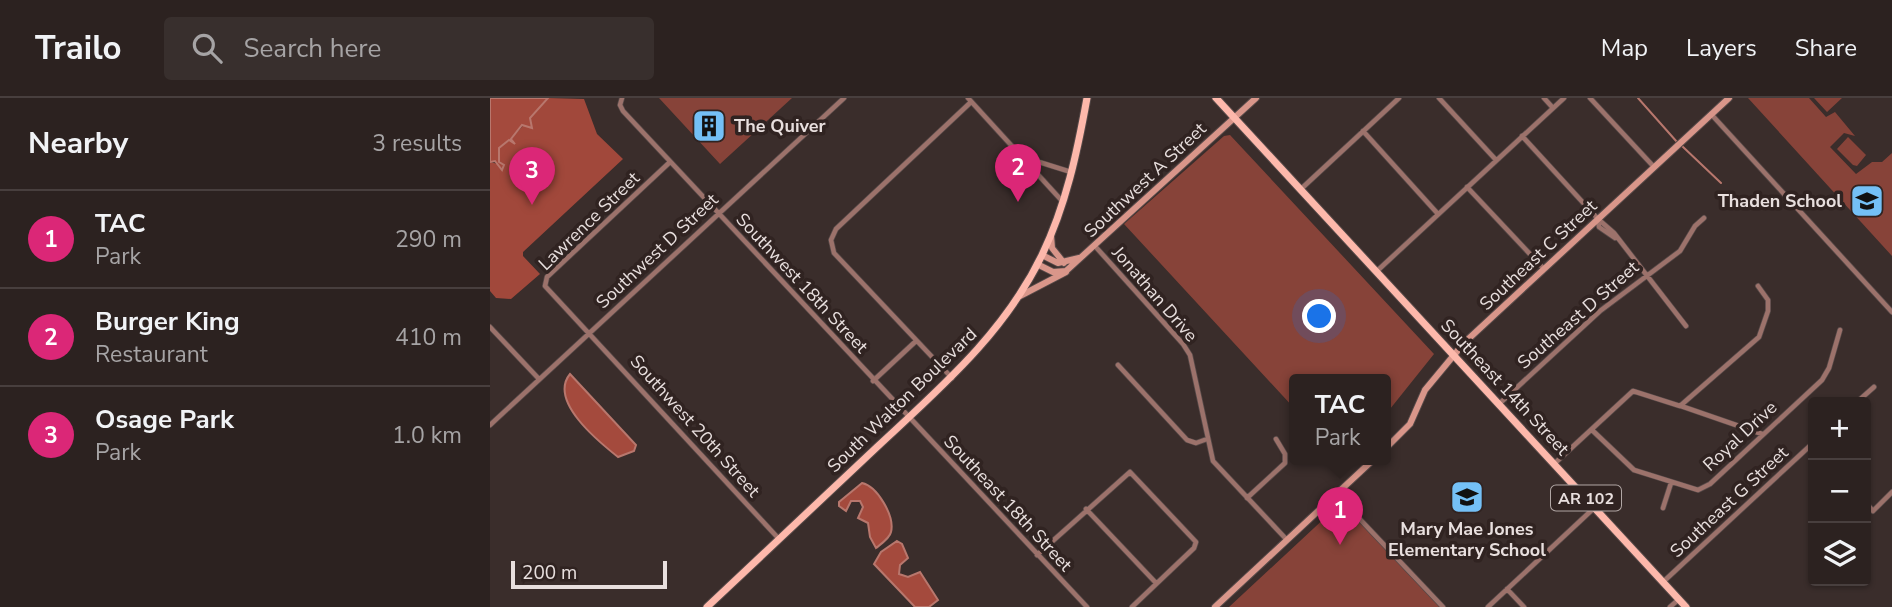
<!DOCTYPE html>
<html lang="en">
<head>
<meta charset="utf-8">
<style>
	:root { --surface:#2c2220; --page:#382f2d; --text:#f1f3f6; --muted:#a6a4a5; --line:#483f3e; --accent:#db2777 }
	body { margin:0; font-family:"Nunito Sans",sans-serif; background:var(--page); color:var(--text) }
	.controls { position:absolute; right:21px; bottom:21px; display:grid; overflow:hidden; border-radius:7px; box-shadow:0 2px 5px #0004 }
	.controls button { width:63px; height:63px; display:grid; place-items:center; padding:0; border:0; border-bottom:2px solid var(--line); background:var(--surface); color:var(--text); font:35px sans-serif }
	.scale { position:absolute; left:21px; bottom:18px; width:156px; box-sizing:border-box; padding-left:7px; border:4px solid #e8dfde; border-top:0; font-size:19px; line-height:24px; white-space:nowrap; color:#e8dfde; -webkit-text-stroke:5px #302321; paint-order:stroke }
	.you { position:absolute; left:830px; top:219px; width:24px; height:24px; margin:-18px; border:5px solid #fff; border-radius:50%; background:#1a73e8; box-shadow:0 0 0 10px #1a73e833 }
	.badge { display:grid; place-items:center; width:46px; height:46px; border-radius:50%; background:var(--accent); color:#fff; font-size:23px; font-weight:700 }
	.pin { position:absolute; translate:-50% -58px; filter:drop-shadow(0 2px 4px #0008) }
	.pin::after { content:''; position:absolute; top:37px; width:24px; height:21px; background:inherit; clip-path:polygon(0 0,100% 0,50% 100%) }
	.popup { position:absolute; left:799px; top:276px; width:102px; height:91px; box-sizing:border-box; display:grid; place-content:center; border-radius:7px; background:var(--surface); filter:drop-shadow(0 2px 5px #0005); font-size:23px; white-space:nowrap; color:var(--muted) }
	.popup b { font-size:26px; color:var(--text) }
	.popup::after { content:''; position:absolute; left:50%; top:100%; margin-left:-14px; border:14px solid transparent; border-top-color:var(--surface) }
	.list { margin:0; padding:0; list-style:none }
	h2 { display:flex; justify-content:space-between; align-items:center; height:91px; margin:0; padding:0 28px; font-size:30px }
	h2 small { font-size:23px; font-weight:400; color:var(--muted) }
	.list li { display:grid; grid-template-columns:46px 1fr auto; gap:21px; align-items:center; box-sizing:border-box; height:98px; padding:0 28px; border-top:2px solid var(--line) }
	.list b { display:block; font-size:26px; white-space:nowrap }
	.list p { margin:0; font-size:23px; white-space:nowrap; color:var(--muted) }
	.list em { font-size:23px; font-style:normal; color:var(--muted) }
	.icon { flex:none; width:38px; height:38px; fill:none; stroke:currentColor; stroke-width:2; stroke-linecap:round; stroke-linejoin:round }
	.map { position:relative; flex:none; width:1402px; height:509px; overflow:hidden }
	header { display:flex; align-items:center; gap:42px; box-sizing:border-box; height:98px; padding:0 35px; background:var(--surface); border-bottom:2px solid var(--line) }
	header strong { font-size:33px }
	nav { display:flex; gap:38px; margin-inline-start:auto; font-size:24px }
	.search { width:490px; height:63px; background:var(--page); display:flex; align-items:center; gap:18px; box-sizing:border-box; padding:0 24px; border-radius:7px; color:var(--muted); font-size:26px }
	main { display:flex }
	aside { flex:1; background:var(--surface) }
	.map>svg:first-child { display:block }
</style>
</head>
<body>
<header>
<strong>Trailo</strong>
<div class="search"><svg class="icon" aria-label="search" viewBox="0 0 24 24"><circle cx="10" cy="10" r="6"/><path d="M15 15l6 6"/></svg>Search here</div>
<nav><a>Map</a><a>Layers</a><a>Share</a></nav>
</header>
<main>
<aside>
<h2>Nearby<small>3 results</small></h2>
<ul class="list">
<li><span class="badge">1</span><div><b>TAC</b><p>Park</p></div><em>290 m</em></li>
<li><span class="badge">2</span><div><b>Burger King</b><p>Restaurant</p></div><em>410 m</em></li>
<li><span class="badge">3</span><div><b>Osage Park</b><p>Park</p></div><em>1.0 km</em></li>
</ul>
</aside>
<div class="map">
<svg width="1402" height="509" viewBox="0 0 1402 509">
	<rect width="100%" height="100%" fill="#3a2d2b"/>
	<!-- green -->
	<path fill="#874339" d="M169,0H302L230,66Z
		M1258,0H1319L1336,19L1345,14L1365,38L1354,35L1340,49L1366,76L1382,64H1392L1402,55V158Z
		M1324,0H1352L1337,14Z
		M740,37L944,256L896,316V281H804V310L634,126L734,38Z
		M1358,39L1376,57L1367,68L1363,67L1347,51Z
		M853,403L953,509H739Z"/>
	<!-- forest -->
	<path fill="#a1483b" d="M58,0L94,1L107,36L133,61L33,154V158L50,176L21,201L6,200L0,193V64L12,67L9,64V50L20,42L23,44L21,41Z"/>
	<!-- water -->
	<path fill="#a44a3d" stroke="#b8776d" stroke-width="2" d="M0,0H58L40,20L42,30L32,27L21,41L25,46L19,42L9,50V64L14,67L12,72L5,63L0,64Z
		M80,276L146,347L144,353L128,359C109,344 58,303 80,276Z
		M372,385C387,388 405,418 401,434C400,440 391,446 386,450L380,439L378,425L368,420L373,409L370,403H361L356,413L349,408V404Z
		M407,443L412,446L418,460L410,467L409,476L418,479L430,474L448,502L439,509H425L384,466L391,454Z"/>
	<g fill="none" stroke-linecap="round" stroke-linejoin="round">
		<!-- stream -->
		<path stroke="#b8776d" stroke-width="2" d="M1148,0L1187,44
			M1192,48L1231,85"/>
		<defs>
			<path id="street" d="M132,0L130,7L133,13L597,509
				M478,0L573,104
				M949,0L1006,62
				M1054,0L1063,10
				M1100,0L1164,69
				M1221,16L1402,214
				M873,33L948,116
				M1032,38L1108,121L1124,135L1196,228
				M533,59L581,74
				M180,64L57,179L55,188L289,441
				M977,89L1054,171
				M811,91L909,0
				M1108,121L1109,129L1125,140
				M604,147L693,246L700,257L723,363L797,442
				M887,173L1074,0
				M0,229L49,281
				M628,267L697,342L706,345L717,341
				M462,280L344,155L341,142L346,131L481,4
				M383,283L426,243
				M1367,304L1384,289
				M1009,306L1110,213L1190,153L1205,128L1214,120
				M1191,308L1272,336
				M0,327L354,0
				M1102,332L1144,372L1208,392L1220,386L1332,282L1339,270L1350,232
				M1064,366L1143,293L1190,308L1269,239L1278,213V202L1268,188
				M847,397L953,509
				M757,400L795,365V356L786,341
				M1376,405L1383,413L1402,394
				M1173,410L1181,385
				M596,411L666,485
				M547,457L640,374L706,444L704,450L642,509
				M1173,484L1323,345
				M1017,491L1034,509
				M998,509L1104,410
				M1180,509L1188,502"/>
			<path id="secondary" d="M561,137L562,150L574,165
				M552,157L568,165L589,160
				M547,166L563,174L576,173L766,0
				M530,198L576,174
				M896,350L920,326L935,292L974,245L1239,0
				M725,509L884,361"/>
			<path id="primary" d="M726,0L1196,509
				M217,509C273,456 330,403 387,349C449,291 514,236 552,157C576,107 587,55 597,0"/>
		</defs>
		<!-- street casing -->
		<use href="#street" stroke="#564948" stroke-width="6"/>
		<!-- secondary casing -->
		<use href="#secondary" stroke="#564948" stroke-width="8"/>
		<!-- primary casing -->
		<use href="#primary" stroke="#564948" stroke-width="9"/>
		<!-- street -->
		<use href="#street" stroke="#9c726b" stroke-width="4.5"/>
		<!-- secondary -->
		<use href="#secondary" stroke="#d9968a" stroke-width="6"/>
		<!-- primary -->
		<use href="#primary" stroke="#fdb8ab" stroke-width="7"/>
	</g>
	<!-- icons -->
	<defs>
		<symbol id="building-square" viewBox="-11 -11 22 22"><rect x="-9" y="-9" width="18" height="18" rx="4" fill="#74c0f6" stroke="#302321"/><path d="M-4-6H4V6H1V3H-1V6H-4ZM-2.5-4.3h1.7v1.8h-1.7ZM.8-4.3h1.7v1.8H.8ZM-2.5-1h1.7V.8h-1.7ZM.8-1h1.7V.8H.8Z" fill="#111"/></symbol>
		<symbol id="school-square" viewBox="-11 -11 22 22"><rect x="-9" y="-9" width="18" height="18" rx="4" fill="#74c0f6" stroke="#302321"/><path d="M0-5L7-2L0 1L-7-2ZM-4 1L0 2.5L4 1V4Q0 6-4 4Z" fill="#111"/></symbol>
	</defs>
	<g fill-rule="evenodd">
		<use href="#building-square" x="200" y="9" width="38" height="38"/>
		<use href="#school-square" x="1358" y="84" width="38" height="38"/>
		<use href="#school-square" x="958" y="380" width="38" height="38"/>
	</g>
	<g text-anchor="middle" stroke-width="7" stroke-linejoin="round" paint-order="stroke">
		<!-- shield labels -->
		<rect fill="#302321" stroke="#b1a7a5" stroke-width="2" x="1061" y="387.5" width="70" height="25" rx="5"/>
		<g font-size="16" font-weight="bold" fill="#e8dfde">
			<text x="1096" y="406">AR 102</text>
		</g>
		<!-- poi labels -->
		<g font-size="18" font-weight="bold" fill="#e8dfde" stroke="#302321" text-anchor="start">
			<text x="244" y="34">The Quiver</text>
			<text x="1352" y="109" text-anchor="end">Thaden School</text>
			<text x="977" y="437" text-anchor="middle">Mary Mae Jones<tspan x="977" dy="21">Elementary School</tspan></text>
		</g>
		<!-- street labels -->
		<g font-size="18" fill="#e8dfde" stroke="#302321">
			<text transform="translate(655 82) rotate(-43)" y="6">Southwest A Street</text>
			<text transform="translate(99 123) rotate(-44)" y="6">Lawrence Street</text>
			<text transform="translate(167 153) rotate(-43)" y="6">Southwest D Street</text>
			<text transform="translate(1048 157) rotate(-43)" y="6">Southeast C Street</text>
			<text transform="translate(312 185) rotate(47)" y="6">Southwest 18th Street</text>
			<text transform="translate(665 196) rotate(49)" y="6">Jonathan Drive</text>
			<text transform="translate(1088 217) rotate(-41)" y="6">Southeast D Street</text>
			<text transform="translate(1015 289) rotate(47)" y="6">Southeast 14th Street</text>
			<text transform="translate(412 302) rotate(-44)" y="6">South Walton Boulevard</text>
			<text transform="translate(205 328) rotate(48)" y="6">Southwest 20th Street</text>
			<text transform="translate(1250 338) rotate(-43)" y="6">Royal Drive</text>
			<text transform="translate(1239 404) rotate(-43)" y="6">Southeast G Street</text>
			<text transform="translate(518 405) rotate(47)" y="6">Southeast 18th Street</text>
		</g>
	</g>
</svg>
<div class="controls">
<button>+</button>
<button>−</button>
<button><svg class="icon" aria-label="layers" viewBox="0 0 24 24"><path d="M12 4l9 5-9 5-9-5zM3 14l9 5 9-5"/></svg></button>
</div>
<div class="scale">200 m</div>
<div class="you"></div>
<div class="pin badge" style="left:850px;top:447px">1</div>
<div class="popup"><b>TAC</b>Park</div>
<div class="pin badge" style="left:528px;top:104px">2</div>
<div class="pin badge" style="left:42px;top:107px">3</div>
</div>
</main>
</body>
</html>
